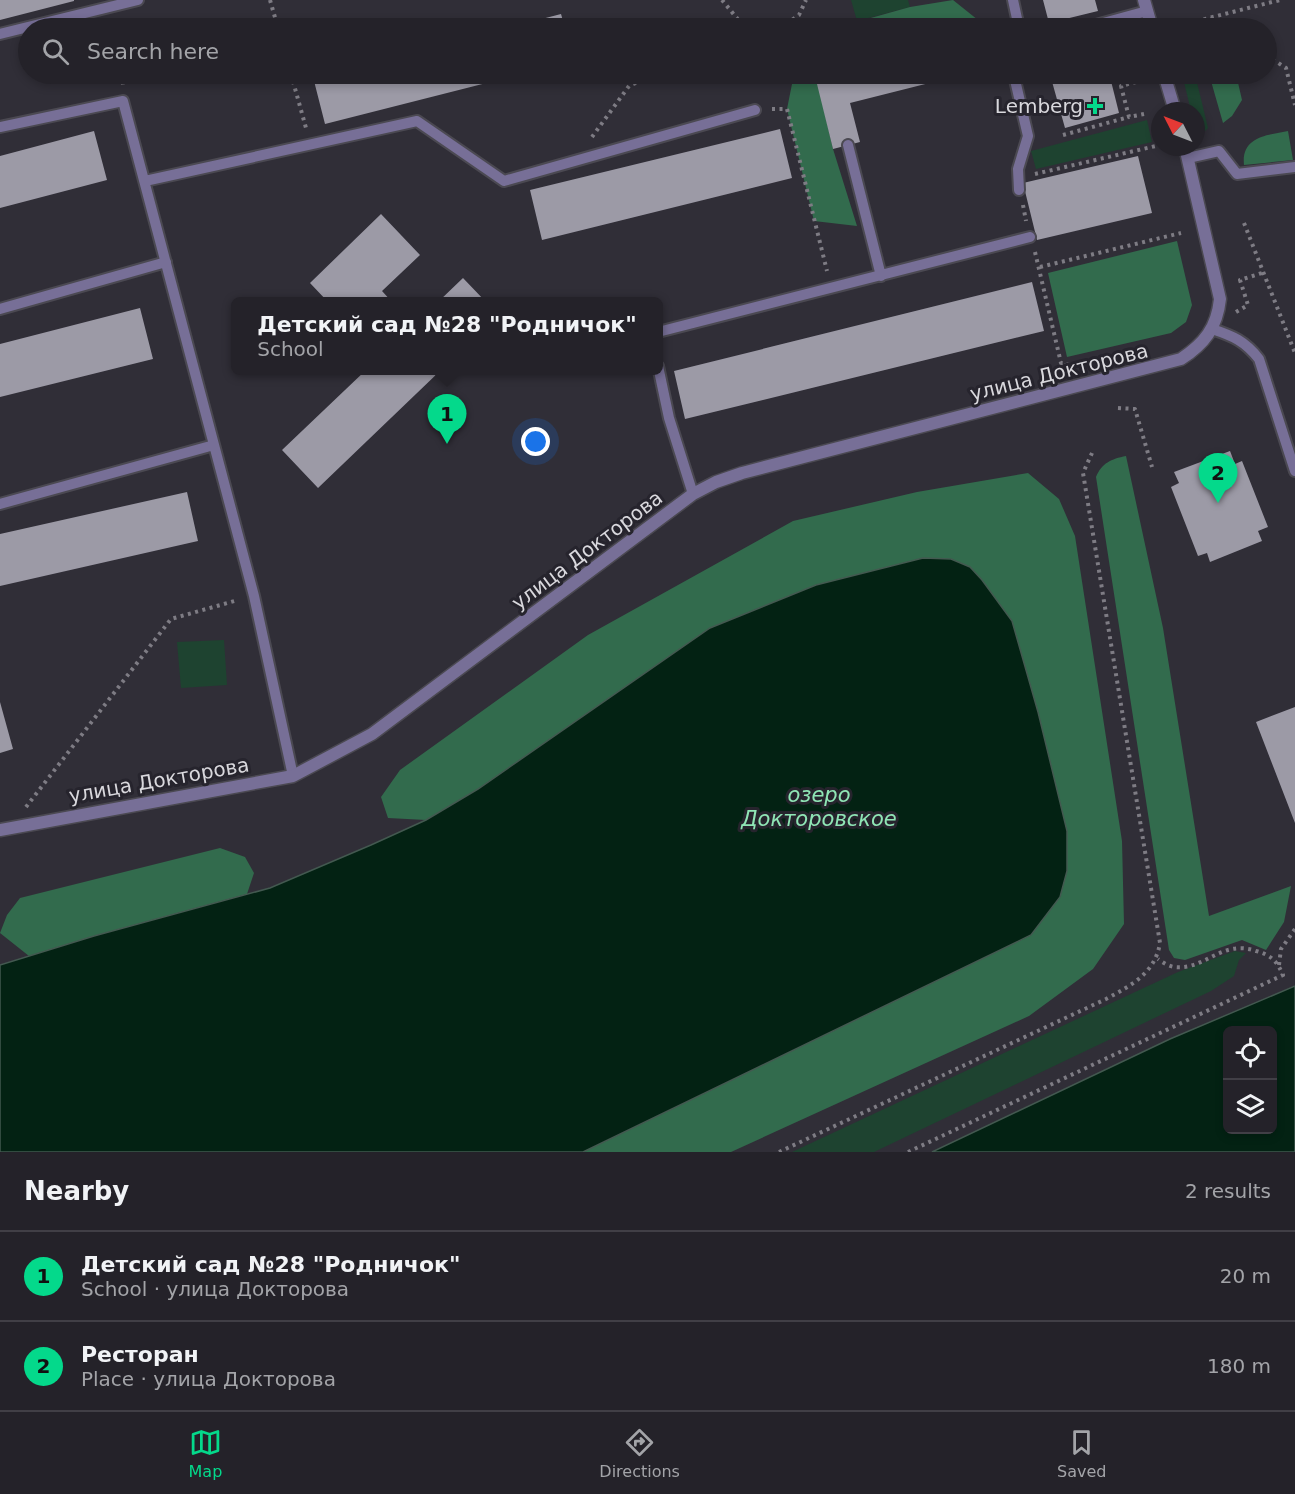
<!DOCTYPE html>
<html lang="en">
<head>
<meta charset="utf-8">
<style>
	:root { --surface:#242229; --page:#2c2a31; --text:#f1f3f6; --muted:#a3a4a8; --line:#413f46; --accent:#04d98b }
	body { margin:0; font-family:"DejaVu Sans",sans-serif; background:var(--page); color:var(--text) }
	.controls { position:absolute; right:18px; bottom:18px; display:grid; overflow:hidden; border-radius:9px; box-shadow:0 3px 9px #0003 }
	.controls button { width:54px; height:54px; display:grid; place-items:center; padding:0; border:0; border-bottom:2px solid var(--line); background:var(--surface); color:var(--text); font:30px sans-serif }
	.compass { position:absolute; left:1151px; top:102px; width:54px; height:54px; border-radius:50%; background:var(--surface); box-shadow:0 3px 9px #0003; rotate:312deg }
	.you { position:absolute; left:536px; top:442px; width:21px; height:21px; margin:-15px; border:4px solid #fff; border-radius:50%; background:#1a73e8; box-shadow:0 0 0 9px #1a73e833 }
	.badge { display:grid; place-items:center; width:39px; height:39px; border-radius:50%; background:var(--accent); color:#111; font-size:20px; font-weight:700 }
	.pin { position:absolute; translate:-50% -50px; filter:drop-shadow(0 2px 3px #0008) }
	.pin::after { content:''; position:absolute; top:32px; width:21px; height:18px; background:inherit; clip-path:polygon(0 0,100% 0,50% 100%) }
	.popup { position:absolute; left:231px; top:297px; width:432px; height:78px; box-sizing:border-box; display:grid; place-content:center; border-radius:9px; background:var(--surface); filter:drop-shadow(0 2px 4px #0005); font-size:20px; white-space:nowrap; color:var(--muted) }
	.popup b { font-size:22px; color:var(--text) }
	.popup::after { content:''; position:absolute; left:50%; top:100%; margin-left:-12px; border:12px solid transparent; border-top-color:var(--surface) }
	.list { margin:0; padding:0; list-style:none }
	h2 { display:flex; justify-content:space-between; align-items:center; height:78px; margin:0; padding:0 24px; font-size:26px }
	h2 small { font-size:20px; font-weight:400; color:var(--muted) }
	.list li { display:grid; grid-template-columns:39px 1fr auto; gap:18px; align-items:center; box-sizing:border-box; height:90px; padding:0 24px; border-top:2px solid var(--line) }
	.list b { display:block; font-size:22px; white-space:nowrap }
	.list p { margin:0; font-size:20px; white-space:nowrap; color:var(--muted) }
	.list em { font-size:20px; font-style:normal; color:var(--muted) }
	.icon { flex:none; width:33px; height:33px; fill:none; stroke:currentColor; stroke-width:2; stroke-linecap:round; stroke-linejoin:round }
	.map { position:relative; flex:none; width:1295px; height:1152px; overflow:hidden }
	.search { position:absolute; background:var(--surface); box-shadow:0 3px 9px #0003; left:18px; right:18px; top:18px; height:66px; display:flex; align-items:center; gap:15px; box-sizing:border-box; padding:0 21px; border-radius:33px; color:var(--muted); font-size:22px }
	.sheet { height:258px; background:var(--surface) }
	nav { display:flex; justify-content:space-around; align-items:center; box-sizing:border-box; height:84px; border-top:2px solid var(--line); background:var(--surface); font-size:16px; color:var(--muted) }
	nav a { display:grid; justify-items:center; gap:3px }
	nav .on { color:var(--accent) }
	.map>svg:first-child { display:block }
</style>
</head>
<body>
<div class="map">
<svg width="1295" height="1152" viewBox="0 0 1295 1152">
	<rect width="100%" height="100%" fill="#302e37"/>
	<!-- green -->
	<path fill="#1e4330" d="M851,0H908L910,7L857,21Z
		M1182,74H1195L1208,128L1205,131L1196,132V111H1191Z
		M1147,120L1152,142L1036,169L1031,151Z
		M224,640L227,685L181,688L177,642Z
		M1235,951L1246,953L1239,960L1234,976L1211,991L874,1152H792L1178,972Z"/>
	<!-- forest -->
	<path fill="#326b4d" d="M953,0L988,28H835L910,7Z
		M794,74H861L818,84L833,149L857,226L814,221L787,109Z
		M1209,74H1236L1242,100L1232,116L1223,123Z
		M1288,131L1293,160L1244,165C1241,137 1267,135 1288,131Z
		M1177,241L1192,305L1186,322L1171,333L1067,357L1048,273Z
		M1126,456L1163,628L1209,916L1291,886L1284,922L1266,950L1242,940L1185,960L1174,958L1169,950L1096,477C1102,463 1111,459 1126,456Z
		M1028,473L1059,499L1075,536L1122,841L1124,924L1093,969L1029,1016L731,1152H583L1031,935L1060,897L992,595L970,567L951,559L816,585L710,628L478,789L426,820L388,818L381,797L400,770L588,635L793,521L917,492Z
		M220,848L245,857L254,873L247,894L94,936L29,956L0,933L7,915L20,898Z"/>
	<!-- water -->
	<path fill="#032213" stroke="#435950" stroke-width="1.5" fill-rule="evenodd" d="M923,558L951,559L970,567L982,580L1012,621L1038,712L1067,831V871L1060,897L1031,935L583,1152H0V965L94,936L270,888L371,845L426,820L478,789L710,628L816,585Z
		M1295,986V1152H932L1170,1039ZM1228,1030H1272V1130H1228Z"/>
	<!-- building -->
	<path fill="#9c9aa6" d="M0,0H74V1L0,20Z
		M1043,0H1095L1098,11L1049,23Z
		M561,14L565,28H507Z
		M327,74H522L325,124L313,77Z
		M861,74H965L850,103L860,142L833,149L817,84Z
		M1068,74H1119L1110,77L1119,113L1065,128L1051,78Z
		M780,129L792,178L542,240L530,190Z
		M94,131L107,180L0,208V156Z
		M1138,156L1152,213L1037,240L1023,183Z
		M381,214L420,255L382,291L392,302H328L310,283Z
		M463,278L486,302H438Z
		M1032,282L1044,331L685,419L674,371Z
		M140,308L153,359L0,397V344Z
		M366,370H441L318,488L282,450Z
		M1230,451L1235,464L1242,461L1268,527L1258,531L1262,541L1210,562L1207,553L1198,556L1171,487L1179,483L1174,472Z
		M187,492L198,541L0,586V534Z
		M0,702L13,749L0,753Z
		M1295,707V823L1256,722Z"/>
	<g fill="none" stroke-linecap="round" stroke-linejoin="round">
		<defs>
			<path id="service" d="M1013,0L1019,28
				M1085,28L1147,11
				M0,34L138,0
				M1016,74L1015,80L1028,136L1018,169L1019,190
				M0,127L123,101L254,596L293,776
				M848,145L881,276
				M1188,158L1219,151L1237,174L1295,167
				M145,181L417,121L504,181L755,110
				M0,309L166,262
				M1212,329C1233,336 1245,341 1259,359L1295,471
				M658,332L1030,237
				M658,366L669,418L693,494
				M0,504L214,445"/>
			<path id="minor" d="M1144,0L1152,28
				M1164,74L1175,111
				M0,830L293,776L372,734L693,494L716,482L742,473L1181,359C1204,344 1217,328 1220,299L1185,147"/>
		</defs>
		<!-- service casing -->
		<use href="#service" stroke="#4b4952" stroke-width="14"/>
		<!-- minor casing -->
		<use href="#minor" stroke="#4b4952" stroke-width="15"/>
		<!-- path -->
		<path stroke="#7e7c84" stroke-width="4" stroke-dasharray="3 4.5" stroke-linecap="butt" d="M270,0L278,28
			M722,0L745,28
			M1210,18L1225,28
			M1189,23L1280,0
			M780,28L799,15L806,0
			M1266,55L1286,68L1295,105
			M122,74L123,85
			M291,74L306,128
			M1136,82L1121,86L1129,117L1144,114
			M772,109H787L827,271
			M1063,135L1129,117
			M592,137L629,86L655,74
			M1035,174L1160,145
			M1023,205L1026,221
			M1244,223L1295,353
			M1035,252L1061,363L1066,362L1068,369
			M1040,267L1181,233
			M1236,312L1248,305L1240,280L1265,272
			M1118,408L1135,409L1152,467
			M26,807L171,619L238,600
			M1279,965L1281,949L1295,929
			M779,1152L1106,999C1132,985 1155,973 1160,943L1083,473L1092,453
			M908,1152L1283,975C1277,961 1271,955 1256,951C1221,939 1206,970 1175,967C1170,967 1162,962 1158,959"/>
		<!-- service -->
		<use href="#service" stroke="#776f97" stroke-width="10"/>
		<!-- minor -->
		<use href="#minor" stroke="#776f97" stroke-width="12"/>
	</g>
	<!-- markers -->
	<path fill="#04d98b" stroke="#26242d" stroke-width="2" d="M1092 97h6v6h6v6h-6v6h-6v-6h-6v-6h6z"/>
	<g text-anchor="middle" stroke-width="6" stroke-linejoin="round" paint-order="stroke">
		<!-- poi labels -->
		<g font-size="20" fill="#d9d8dd" stroke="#26242d" text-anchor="end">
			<text x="1083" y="113">Lemberg</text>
		</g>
		<!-- street labels -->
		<g font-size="20" fill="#d9d8dd" stroke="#26242d">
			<text transform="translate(1059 372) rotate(-14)" y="7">улица Докторова</text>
			<text transform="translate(587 550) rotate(-37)" y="7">улица Докторова</text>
			<text transform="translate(159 780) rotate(-10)" y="7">улица Докторова</text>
		</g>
		<!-- water labels -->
		<g font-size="21" font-style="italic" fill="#8fe5b5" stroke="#26242d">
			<text x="819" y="802">озеро<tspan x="819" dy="24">Докторовское</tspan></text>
		</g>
	</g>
</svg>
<div class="controls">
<button><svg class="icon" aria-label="locate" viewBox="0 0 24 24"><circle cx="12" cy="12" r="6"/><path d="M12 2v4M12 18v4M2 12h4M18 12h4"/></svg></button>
<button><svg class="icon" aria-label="layers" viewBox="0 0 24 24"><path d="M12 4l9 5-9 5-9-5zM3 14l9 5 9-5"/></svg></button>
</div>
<svg class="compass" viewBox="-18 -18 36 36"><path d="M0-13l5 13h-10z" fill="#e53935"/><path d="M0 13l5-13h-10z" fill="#a3a4a8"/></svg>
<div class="you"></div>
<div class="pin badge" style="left:447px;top:444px">1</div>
<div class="popup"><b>Детский сад №28 &quot;Родничок&quot;</b>School</div>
<div class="pin badge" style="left:1218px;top:503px">2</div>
<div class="search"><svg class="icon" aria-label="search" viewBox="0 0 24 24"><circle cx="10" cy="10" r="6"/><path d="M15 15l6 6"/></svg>Search here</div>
</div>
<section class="sheet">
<h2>Nearby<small>2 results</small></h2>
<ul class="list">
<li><span class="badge">1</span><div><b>Детский сад №28 &quot;Родничок&quot;</b><p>School · улица Докторова</p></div><em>20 m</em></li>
<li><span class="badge">2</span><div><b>Ресторан</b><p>Place · улица Докторова</p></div><em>180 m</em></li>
</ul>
</section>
<nav>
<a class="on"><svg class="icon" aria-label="map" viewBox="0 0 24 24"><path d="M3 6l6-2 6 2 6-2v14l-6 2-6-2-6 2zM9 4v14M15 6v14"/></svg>Map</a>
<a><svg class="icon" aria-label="directions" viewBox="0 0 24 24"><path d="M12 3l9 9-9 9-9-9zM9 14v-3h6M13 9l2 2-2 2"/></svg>Directions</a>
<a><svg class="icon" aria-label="saved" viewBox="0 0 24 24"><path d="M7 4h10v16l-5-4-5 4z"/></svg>Saved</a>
</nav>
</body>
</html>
